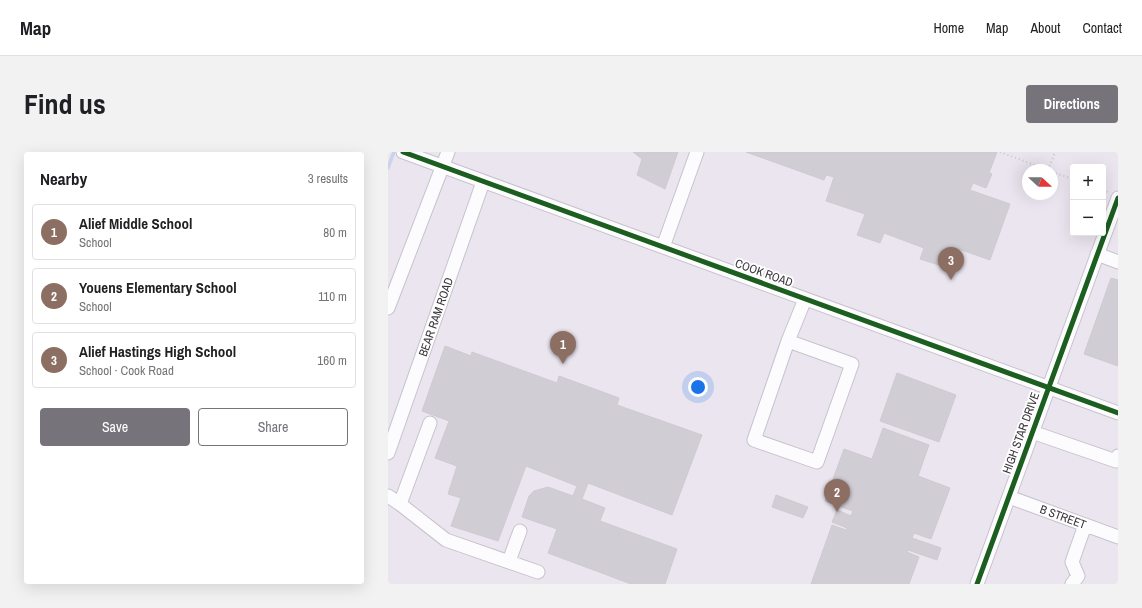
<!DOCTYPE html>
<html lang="en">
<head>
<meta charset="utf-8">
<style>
	:root { --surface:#fff; --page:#f2f2f2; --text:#202124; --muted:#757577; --line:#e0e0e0; --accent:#77737b }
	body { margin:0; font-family:"Archivo Narrow",sans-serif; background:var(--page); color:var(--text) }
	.controls { position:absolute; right:12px; top:12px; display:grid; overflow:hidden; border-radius:4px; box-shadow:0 4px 16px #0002 }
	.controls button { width:36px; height:36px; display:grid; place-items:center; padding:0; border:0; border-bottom:1px solid var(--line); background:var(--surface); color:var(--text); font:20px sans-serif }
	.compass { position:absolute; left:634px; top:12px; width:36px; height:36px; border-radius:50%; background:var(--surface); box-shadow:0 4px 16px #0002; rotate:111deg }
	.you { position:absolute; left:310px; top:235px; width:14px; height:14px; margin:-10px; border:3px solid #fff; border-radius:50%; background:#1a73e8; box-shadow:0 0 0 6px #1a73e833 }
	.badge { display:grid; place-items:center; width:26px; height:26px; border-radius:50%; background:var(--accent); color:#fff; font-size:13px; font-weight:700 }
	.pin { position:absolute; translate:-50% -33px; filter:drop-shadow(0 1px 2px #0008) }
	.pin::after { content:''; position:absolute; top:21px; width:14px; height:12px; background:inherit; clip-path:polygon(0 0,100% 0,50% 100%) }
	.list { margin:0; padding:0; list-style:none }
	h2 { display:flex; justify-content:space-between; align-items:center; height:52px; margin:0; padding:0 16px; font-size:17px }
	h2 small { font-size:13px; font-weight:400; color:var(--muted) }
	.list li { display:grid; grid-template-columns:26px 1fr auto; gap:12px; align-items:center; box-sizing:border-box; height:56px; margin:0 8px 8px; padding:0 8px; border:1px solid var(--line); border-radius:4px }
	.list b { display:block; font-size:15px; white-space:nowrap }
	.list p { margin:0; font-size:13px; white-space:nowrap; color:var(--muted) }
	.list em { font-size:13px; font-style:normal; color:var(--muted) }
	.actions { display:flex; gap:8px; padding:12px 16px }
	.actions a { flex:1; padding:9px 0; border:1px solid var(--accent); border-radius:4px; text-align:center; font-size:14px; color:var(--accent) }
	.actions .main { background:var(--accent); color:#fff }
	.map { position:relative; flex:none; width:730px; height:432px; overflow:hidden; border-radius:4px }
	header { display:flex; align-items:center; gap:24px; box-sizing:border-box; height:56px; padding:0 20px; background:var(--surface); border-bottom:1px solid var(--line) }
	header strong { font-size:19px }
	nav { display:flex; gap:22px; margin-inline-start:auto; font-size:14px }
	.intro { display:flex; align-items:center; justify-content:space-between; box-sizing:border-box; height:96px; padding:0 24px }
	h1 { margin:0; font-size:28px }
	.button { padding:10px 18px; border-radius:4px; background:var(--accent); color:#fff; font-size:14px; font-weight:700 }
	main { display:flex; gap:24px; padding:0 24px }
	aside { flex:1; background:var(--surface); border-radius:4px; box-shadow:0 4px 16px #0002 }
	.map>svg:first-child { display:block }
</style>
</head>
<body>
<header>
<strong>Map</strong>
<nav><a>Home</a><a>Map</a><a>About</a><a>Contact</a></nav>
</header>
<div class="intro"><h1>Find us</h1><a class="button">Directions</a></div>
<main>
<aside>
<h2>Nearby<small>3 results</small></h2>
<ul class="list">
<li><span class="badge" style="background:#8d6e63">1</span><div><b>Alief Middle School</b><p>School</p></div><em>80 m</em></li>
<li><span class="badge" style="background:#8d6e63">2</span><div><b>Youens Elementary School</b><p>School</p></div><em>110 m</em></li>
<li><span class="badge" style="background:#8d6e63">3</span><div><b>Alief Hastings High School</b><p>School · Cook Road</p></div><em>160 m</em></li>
</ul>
<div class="actions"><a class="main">Save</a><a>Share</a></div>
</aside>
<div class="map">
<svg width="730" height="432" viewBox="0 0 730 432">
	<rect width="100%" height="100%" fill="#ebe5f0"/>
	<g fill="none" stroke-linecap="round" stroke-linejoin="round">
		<!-- stream -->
		<path stroke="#c9d4eb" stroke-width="3.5" d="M0,16L6,0"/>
	</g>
	<!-- building -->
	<path fill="#d1cdd5" stroke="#cecad2" d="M245,0H290L277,37L249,23L254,7Z
		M358,0H609L601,21L604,22L598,36L585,31L582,38L622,52L602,108L562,94L554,114L532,107L536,96L496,81L492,91L469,83L477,62L438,49L446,25L438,23L436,28Z
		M723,126L730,128V214L696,202Z
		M57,194L83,204L84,200L169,231L171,224L231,246L229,253L314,283L284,363L200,331L194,347L217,356L212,369L289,397L277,432H243L160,401L169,377L134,365L141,344L146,339L160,335L185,344L189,334L138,314L110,389L63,374L73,346L60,342L69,314L47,306L61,269L34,259Z
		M509,221L568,243L551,290L492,269Z
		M495,276L541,293L530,324L562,336L543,387L526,381L524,386L553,396L549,408L520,398L519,400L531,405L521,432H423L444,373L458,378L459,376L444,370L449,358L463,364L465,359L437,349L456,297L484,307Z
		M388,343L420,355L415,366L384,355Z"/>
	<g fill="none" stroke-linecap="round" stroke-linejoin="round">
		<defs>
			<path id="minor" d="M15,0L730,261
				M275,95L309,0
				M709,102L730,110
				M0,156L60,0
				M400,189L464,212L429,310L366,288L400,189L417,147
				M644,280L728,309L730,304
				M0,301L95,30
				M0,344L12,352L58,388L150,420
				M621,345L730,385
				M12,352L42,271
				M121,409L132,379
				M589,432L730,46
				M684,432L690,424L684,410L697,373"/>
		</defs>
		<!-- minor casing -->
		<use href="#minor" stroke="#c7c3cb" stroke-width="15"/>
		<!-- path -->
		<path stroke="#c9c7cc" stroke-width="2" stroke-dasharray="1 3" stroke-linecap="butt" d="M612,0L660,18
			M660,18L667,0
			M664,20L685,27
			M715,38L720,40"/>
		<!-- minor -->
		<use href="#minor" stroke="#fcfbfd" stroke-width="13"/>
		<defs>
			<path id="cycleway" d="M15,0L730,261
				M589,432L730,46"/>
		</defs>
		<!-- cycleway casing -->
		<use href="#cycleway" stroke="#fff" stroke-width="8"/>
		<!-- cycleway -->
		<use href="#cycleway" stroke="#1b5e20" stroke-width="5"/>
	</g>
	<g text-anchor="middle" stroke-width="3.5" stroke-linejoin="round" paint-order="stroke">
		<!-- street labels -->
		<g font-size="12" fill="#39353c" stroke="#fff">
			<text transform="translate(376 121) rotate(20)" y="4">COOK ROAD</text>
			<text transform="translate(48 165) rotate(-71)" y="4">BEAR RAM ROAD</text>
			<text transform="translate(633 281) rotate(-70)" y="4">HIGH STAR DRIVE</text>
			<text transform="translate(675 365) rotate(20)" y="4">B STREET</text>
		</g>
	</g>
</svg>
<div class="controls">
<button>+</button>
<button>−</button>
</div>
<svg class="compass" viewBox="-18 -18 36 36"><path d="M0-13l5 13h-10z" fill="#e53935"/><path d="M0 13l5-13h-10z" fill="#757577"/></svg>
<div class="you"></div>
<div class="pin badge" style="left:175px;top:212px;background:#8d6e63">1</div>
<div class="pin badge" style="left:449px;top:360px;background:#8d6e63">2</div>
<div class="pin badge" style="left:563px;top:128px;background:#8d6e63">3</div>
</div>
</main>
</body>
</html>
